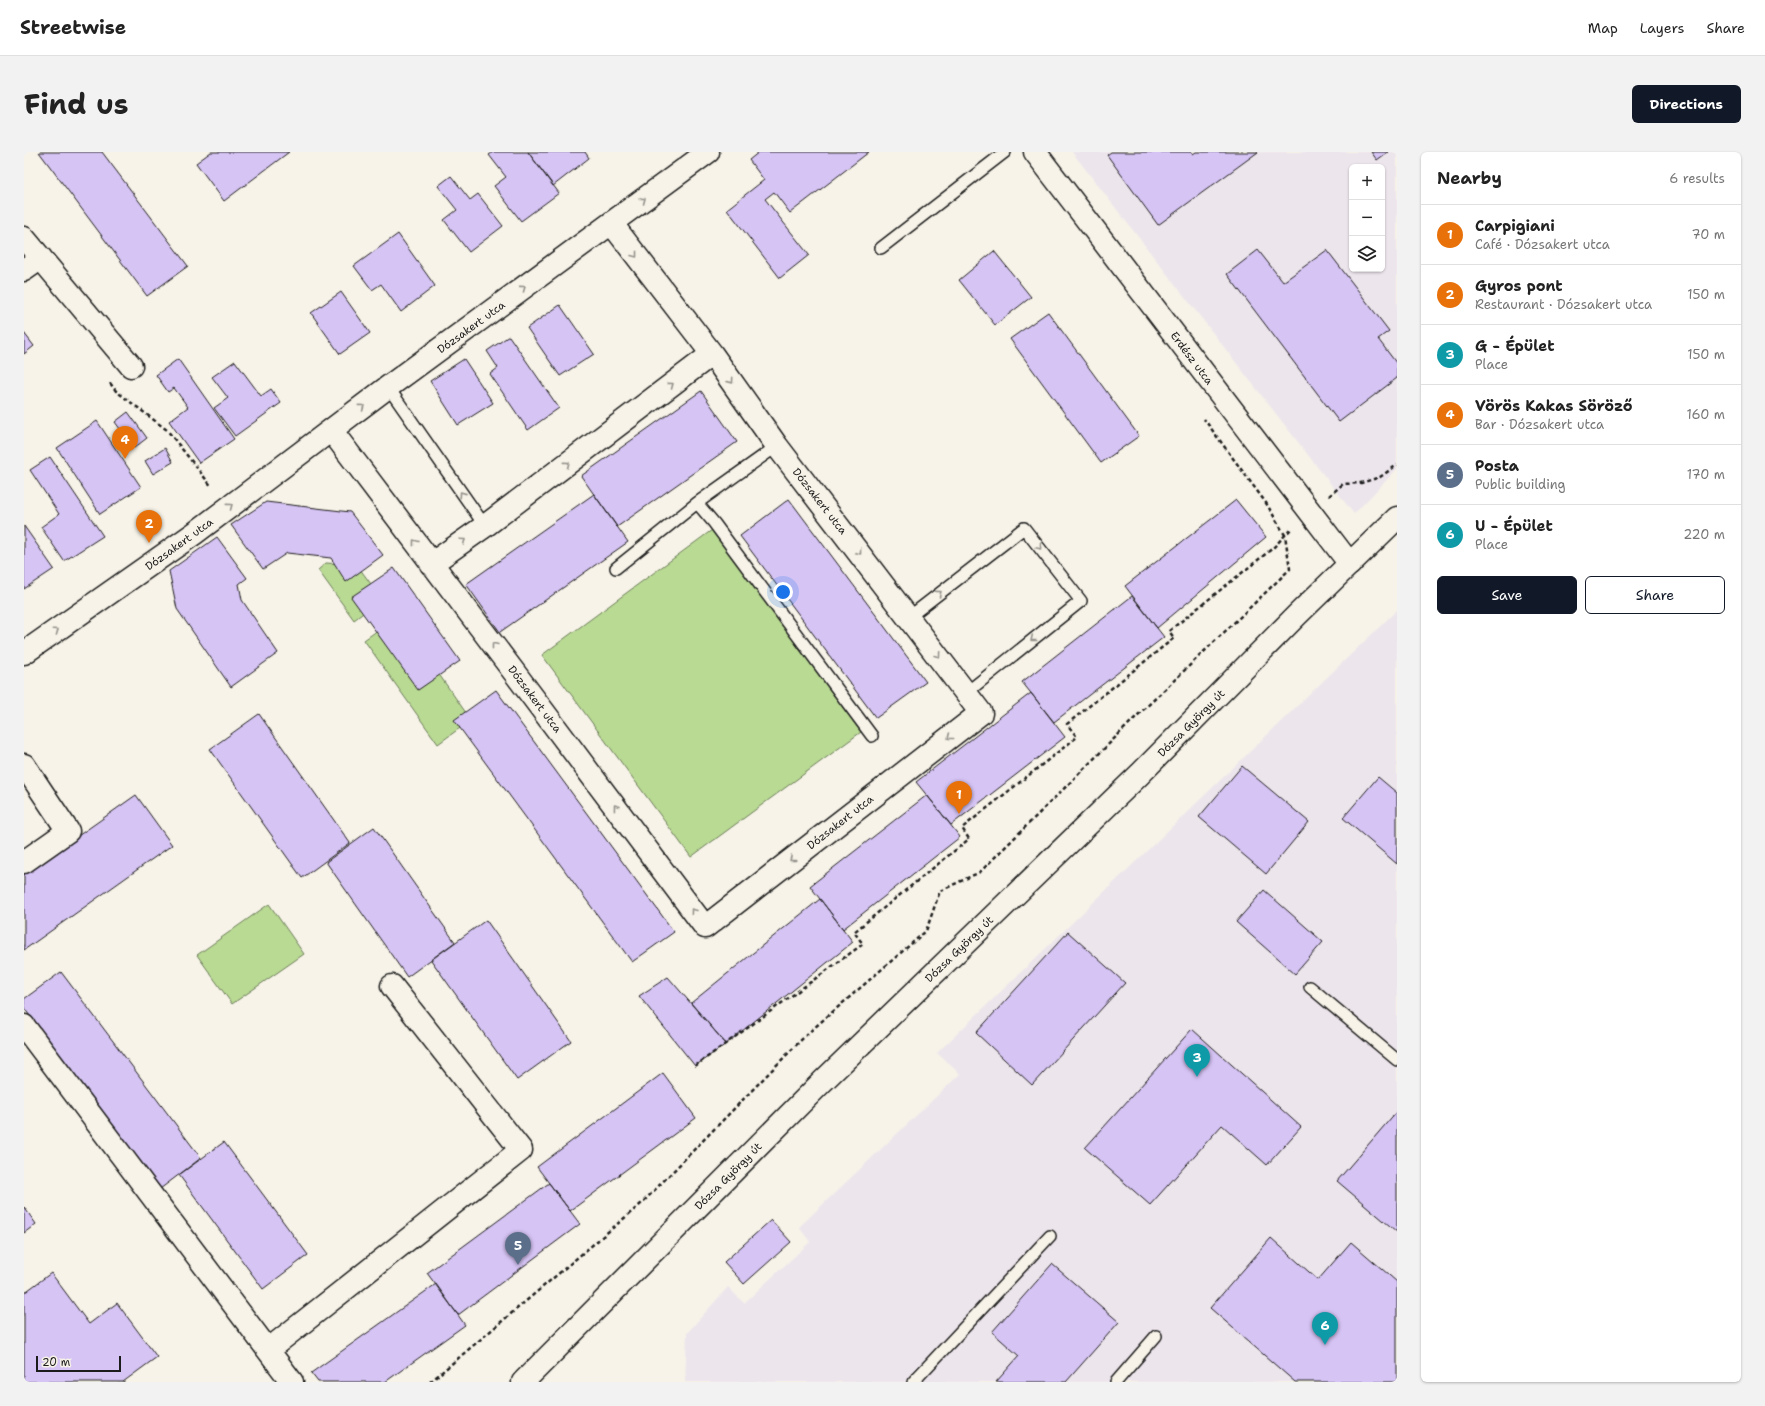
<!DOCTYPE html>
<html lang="en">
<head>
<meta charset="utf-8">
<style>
	:root { --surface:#fff; --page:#f2f2f2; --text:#222; --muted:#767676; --line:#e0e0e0; --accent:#111827 }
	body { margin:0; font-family:"Shantell Sans",sans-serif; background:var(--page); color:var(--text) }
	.controls { position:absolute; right:12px; top:12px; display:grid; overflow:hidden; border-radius:6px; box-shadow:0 1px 3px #0004 }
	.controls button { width:36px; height:36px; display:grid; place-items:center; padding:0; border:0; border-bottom:1px solid var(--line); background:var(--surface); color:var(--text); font:20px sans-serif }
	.scale { position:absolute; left:12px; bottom:10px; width:85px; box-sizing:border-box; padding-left:4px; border:2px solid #1c1c1c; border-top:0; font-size:11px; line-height:14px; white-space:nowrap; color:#1c1c1c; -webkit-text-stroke:3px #f7f3e8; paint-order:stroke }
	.you { position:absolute; left:759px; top:440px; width:14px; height:14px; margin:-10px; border:3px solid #fff; border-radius:50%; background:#1a73e8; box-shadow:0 0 0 6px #1a73e833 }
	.badge { display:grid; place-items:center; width:26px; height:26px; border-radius:50%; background:var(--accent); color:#fff; font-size:13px; font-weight:700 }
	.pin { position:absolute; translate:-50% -33px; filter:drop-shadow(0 1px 2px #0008) }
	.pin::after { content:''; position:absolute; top:21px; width:14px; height:12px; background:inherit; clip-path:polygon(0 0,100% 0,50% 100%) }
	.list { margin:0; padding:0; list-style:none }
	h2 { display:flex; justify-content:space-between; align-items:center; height:52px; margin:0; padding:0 16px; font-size:17px }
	h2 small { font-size:13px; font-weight:400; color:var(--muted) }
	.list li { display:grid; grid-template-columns:26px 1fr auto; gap:12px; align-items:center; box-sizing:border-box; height:60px; padding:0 16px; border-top:1px solid var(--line) }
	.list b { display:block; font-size:15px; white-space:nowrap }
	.list p { margin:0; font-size:13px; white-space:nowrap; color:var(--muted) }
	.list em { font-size:13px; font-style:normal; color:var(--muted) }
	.actions { display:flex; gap:8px; padding:12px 16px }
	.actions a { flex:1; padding:9px 0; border:1px solid var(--accent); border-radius:6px; text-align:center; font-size:14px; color:var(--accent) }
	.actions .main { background:var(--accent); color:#fff }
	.icon { flex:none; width:22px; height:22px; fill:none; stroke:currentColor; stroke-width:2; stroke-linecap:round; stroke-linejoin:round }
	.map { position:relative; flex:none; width:1373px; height:1230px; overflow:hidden; border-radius:6px }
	header { display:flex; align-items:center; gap:24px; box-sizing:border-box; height:56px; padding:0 20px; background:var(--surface); border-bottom:1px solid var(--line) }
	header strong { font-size:19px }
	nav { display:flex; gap:22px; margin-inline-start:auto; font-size:14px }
	.intro { display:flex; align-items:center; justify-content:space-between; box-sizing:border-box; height:96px; padding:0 24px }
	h1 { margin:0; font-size:28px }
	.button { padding:10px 18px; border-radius:6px; background:var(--accent); color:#fff; font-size:14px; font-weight:700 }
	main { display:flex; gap:24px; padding:0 24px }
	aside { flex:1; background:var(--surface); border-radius:6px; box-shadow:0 1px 3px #0004 }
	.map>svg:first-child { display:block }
</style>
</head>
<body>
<header>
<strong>Streetwise</strong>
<nav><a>Map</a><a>Layers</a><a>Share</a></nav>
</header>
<div class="intro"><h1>Find us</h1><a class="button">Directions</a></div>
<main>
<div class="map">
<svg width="1373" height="1230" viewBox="0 0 1373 1230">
	<rect width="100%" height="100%" fill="#f7f3e8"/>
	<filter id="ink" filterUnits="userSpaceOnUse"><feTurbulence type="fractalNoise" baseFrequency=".025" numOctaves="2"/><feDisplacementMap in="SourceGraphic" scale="8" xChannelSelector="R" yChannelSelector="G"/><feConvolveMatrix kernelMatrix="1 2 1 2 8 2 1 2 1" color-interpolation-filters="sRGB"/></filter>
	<g filter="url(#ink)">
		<!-- built -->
		<path fill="#ede5ec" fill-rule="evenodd" d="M1048,0H1373V317L1330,362ZM1328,15H1358V117H1328Z
			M1373,458V1230H661L663,1181L704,1135L720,1151L786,1090L775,1075L936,922L913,901Z"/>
		<!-- green -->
		<path fill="#b9da93" stroke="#6a7b58" d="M688,378L837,580L667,705L518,503Z
			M302,411L333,413L358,447L330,468L294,418Z
			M374,464L447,568L414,592L340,488Z
			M245,752L280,802L208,852L173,803Z"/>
		<!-- building -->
		<path fill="#d6c4f5" stroke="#1c1c1c" d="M15,0H78L164,114L123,144Z
			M187,0H265L200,49L172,11Z
			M469,0H504L535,41L497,69L470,34L482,25L465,3Z
			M504,0H561L565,6L529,34Z
			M735,0H845L766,61L750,40L741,47L785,103L756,126L703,57L740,28L725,8Z
			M1087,0H1168L1169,2L1172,0H1234L1134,73L1083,3Z
			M1347,0H1364L1353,8Z
			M427,24L446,48L454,42L479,74L445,100L420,68L433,58L414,34Z
			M374,82L411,134L377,160L357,132L348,138L330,114Z
			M1234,98L1259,130L1303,98L1365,179L1354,187L1373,212V226L1315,270L1203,122Z
			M970,99L1007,145L971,173L935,128Z
			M317,140L346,181L316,202L287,161Z
			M536,153L570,202L536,224L503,176Z
			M1024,160L1115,284L1077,311L986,187Z
			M0,181L10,194L0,202Z
			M485,184L535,256L504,278L466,222L474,216L463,199Z
			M154,207L210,287L175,311L145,269L164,255L150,236L144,240L132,223Z
			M440,207L469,251L434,273L406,229Z
			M211,209L237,244L247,237L257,251L211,284L190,256L204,246L188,225Z
			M677,239L713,290L593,375L557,324Z
			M104,260L123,286L110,296L91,270Z
			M73,269L117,335L76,362L33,296Z
			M141,296L149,310L129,322L121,309Z
			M26,305L79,384L40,409L17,375L35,362L6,318Z
			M570,342L604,390L476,480L442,432Z
			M765,347L902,530L852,566L716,384Z
			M1212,348L1242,385L1133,476L1101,434Z
			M242,350L326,360L359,403L322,430L307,406L263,401L239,417L207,373Z
			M0,374L30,417L0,437Z
			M193,385L223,426L215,432L218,448L254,501L207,535L153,457L145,419Z
			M370,416L436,509L394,538L327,445Z
			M1108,444L1140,485L1030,570L998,530Z
			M472,538L650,780L608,810L430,568Z
			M1007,541L1041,585L927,673L892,630Z
			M235,562L326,691L278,726L186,597Z
			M1218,614L1285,670L1242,722L1175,665Z
			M1354,625L1373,641V712L1319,666Z
			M112,643L148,693L0,798V722Z
			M903,643L936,685L819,777L786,734Z
			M350,675L431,790L383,825L302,710Z
			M1240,738L1299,790L1271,822L1212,770Z
			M796,747L829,790L702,892L667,851Z
			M462,768L547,889L493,928L407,808Z
			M1044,780L1101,831L1008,933L952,881Z
			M37,820L177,1006L136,1037L0,856V847Z
			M644,825L702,892L671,914L615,844Z
			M1168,877L1277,975L1243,1013L1198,973L1126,1053L1061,996Z
			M639,921L672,966L546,1059L513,1015Z
			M1373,959V1080L1313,1029Z
			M200,990L284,1103L239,1137L155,1023Z
			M525,1031L556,1072L434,1163L403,1121Z
			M0,1055L12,1072L0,1081Z
			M747,1068L767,1090L720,1132L700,1110Z
			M1247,1086L1294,1128L1327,1090L1373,1130V1230H1271L1186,1156Z
			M1028,1112L1095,1170L1042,1230H972L995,1204L968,1180Z
			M27,1121L65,1172L93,1151L133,1205L99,1230H0V1141Z
			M412,1132L441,1173L361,1230H294L287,1221Z"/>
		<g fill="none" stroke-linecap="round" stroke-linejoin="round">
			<defs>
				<path id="service" d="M857,96L981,0
					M364,235L461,374
					M753,294L673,351L690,371L848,584
					M592,416L673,351
					M885,465L1000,376L1057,449L942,541
					M1286,835L1373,908
					M889,1230L1026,1084
					M1092,1230L1132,1184"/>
				<path id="minor" d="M1011,0L1326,412
					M0,86L107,214
					M0,118L17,106
					M307,278L493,524L681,775L957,561L753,294L688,202L588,72
					M407,412L461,374L688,202
					M0,501L171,381L364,235L684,0
					M0,613L44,679L0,710
					M0,874L268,1230
					M244,1198L497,998L368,834"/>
				<path id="tertiary" d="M499,1230L798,930L1116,622L1273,463L1373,366"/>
			</defs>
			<!-- service casing -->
			<use href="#service" stroke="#1c1c1c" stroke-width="14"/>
			<!-- minor casing -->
			<use href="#minor" stroke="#1c1c1c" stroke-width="25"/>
			<!-- tertiary casing -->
			<use href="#tertiary" stroke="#1c1c1c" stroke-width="25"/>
			<!-- path -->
			<path stroke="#1c1c1c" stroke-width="2.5" stroke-dasharray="4 3" stroke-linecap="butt" d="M86,231L92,239L143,278L188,335
				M1305,344L1319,332L1337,331L1356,325L1373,313
				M671,914L839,792L830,780L945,687L938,676L1053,585L1043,572L1150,486L1145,479L1249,396L1267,377
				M406,1230L617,1052L783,882L902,779L916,739L956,720L1114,563L1266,417L1261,383L1242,351L1180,267"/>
			<!-- service -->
			<use href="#service" stroke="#f7f3e8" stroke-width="11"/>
			<!-- minor -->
			<use href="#minor" stroke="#f7f3e8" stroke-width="22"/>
			<!-- tertiary -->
			<use href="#tertiary" stroke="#f7f3e8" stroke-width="22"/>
		</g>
		<!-- one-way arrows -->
		<defs><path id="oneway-chevron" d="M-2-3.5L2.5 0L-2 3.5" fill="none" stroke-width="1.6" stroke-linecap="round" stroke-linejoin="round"/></defs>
		<g stroke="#94928c">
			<use href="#oneway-chevron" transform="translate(619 48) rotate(-37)"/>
			<use href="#oneway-chevron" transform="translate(611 103) rotate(52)"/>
			<use href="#oneway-chevron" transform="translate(499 136) rotate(-36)"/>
			<use href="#oneway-chevron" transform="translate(707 229) rotate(55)"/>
			<use href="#oneway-chevron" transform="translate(647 233) rotate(-37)"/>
			<use href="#oneway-chevron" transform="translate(338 255) rotate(-37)"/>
			<use href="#oneway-chevron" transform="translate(543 312) rotate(-37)"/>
			<use href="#oneway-chevron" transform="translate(438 342) rotate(-125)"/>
			<use href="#oneway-chevron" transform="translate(206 354) rotate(-37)"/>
			<use href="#oneway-chevron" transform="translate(439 389) rotate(-35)"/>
			<use href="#oneway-chevron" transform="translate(391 390) rotate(-127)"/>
			<use href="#oneway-chevron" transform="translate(1015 395) rotate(52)"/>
			<use href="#oneway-chevron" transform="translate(835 400) rotate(52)"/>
			<use href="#oneway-chevron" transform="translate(915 441) rotate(-37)"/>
			<use href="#oneway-chevron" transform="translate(32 479) rotate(-35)"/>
			<use href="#oneway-chevron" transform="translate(1009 487) rotate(141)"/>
			<use href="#oneway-chevron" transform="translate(470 493) rotate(-128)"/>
			<use href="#oneway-chevron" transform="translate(914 503) rotate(53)"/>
			<use href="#oneway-chevron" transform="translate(926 585) rotate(142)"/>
			<use href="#oneway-chevron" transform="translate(592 655) rotate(-127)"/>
			<use href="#oneway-chevron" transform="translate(768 707) rotate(142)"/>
			<use href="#oneway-chevron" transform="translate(669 759) rotate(-127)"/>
		</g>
	</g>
	<g text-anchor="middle" stroke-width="3.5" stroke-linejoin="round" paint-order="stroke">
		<!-- street labels -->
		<g font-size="11" fill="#1c1c1c" stroke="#f7f3e8">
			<text transform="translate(447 175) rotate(-36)" y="4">Dózsakert utca</text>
			<text transform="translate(1168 206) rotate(53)" y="4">Erdész utca</text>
			<text transform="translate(796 349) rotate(52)" y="4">Dózsakert utca</text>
			<text transform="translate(155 392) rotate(-36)" y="4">Dózsakert utca</text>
			<text transform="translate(511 547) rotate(53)" y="4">Dózsakert utca</text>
			<text transform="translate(1167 571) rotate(-45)" y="4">Dózsa György út</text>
			<text transform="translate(816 670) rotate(-38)" y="4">Dózsakert utca</text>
			<text transform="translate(935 797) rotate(-44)" y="4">Dózsa György út</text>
			<text transform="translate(704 1024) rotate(-45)" y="4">Dózsa György út</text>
		</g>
	</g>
</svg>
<div class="controls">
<button>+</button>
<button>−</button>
<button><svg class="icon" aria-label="layers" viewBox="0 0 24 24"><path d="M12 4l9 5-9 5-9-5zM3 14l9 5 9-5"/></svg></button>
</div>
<div class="scale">20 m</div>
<div class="you"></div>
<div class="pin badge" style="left:935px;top:662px;background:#e8710a">1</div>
<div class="pin badge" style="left:125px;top:391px;background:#e8710a">2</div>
<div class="pin badge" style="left:1173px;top:925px;background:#0f9aa8">3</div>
<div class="pin badge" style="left:101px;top:307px;background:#e8710a">4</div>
<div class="pin badge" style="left:494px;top:1113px;background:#5c6f8a">5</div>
<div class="pin badge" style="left:1301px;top:1193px;background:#0f9aa8">6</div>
</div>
<aside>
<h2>Nearby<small>6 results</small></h2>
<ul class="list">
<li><span class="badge" style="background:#e8710a">1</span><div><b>Carpigiani</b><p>Café · Dózsakert utca</p></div><em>70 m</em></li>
<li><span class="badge" style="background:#e8710a">2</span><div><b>Gyros pont</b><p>Restaurant · Dózsakert utca</p></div><em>150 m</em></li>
<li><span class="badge" style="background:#0f9aa8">3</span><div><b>G - Épület</b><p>Place</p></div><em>150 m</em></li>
<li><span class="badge" style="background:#e8710a">4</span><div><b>Vörös Kakas Söröző</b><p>Bar · Dózsakert utca</p></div><em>160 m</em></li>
<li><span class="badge" style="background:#5c6f8a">5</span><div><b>Posta</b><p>Public building</p></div><em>170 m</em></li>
<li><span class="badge" style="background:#0f9aa8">6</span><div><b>U - Épület</b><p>Place</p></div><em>220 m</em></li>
</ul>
<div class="actions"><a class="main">Save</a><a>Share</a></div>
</aside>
</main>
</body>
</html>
